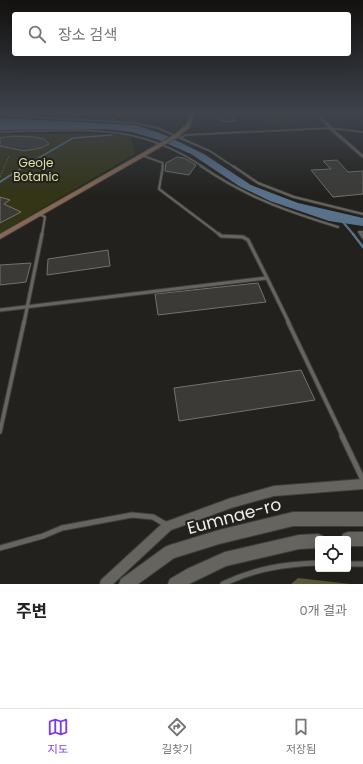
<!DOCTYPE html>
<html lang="ko">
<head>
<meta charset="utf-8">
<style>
	:root { --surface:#fff; --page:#f2f2f2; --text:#222; --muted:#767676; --line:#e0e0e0; --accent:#7c3aed }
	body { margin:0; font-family:Poppins,"Noto Sans KR",sans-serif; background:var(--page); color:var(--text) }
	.controls { position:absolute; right:12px; bottom:12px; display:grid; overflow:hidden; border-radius:4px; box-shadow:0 4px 16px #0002 }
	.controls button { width:36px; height:36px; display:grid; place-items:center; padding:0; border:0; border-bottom:1px solid var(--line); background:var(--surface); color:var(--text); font:20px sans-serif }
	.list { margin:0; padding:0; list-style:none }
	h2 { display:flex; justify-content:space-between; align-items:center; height:52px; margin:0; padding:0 16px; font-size:17px }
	h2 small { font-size:13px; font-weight:400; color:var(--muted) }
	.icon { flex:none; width:22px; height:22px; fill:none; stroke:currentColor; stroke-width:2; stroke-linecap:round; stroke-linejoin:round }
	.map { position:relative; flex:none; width:363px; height:584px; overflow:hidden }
	.search { position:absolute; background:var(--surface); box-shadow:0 4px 16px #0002; left:12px; right:12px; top:12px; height:44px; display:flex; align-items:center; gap:10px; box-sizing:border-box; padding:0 14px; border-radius:4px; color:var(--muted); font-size:15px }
	.sheet { height:124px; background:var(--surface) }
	nav { display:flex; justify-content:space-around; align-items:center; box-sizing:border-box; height:56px; border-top:1px solid var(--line); background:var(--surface); font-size:11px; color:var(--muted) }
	nav a { display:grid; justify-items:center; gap:2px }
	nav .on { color:var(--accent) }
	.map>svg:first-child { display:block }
</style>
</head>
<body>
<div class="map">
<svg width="363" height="584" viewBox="0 0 363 584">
	<rect width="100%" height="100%" fill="#22211d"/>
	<!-- built -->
	<path fill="#2c2a20" d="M242,114H302L304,120L286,128Z"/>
	<!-- green -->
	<path fill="#343417" d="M21,114L76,115L72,119L18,116Z
		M245,114H282L293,117L277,124Z
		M0,134H110L131,137L135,154L0,233Z"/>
	<!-- forest -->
	<path fill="#565837" d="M298,578L350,584H291Z"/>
	<!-- water -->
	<path fill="#59728b" d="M0,118L136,125L165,135L204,154L251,185L298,203L363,218V226L329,221L270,201L239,186L191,154L159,140L132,132L105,129L0,130Z"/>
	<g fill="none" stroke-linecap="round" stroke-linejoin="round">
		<!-- stream-far2 -->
		<path stroke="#59728b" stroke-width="1.5" d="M68,122L81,114
			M23,167L73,138L112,135"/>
		<!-- stream-far1 -->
		<path stroke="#59728b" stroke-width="2" d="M0,182L25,166
			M342,221L354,235"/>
		<!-- stream -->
		<path stroke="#59728b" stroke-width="2.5" d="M353,234L363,247"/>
	</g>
	<!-- building -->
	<path fill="#3b3a36" stroke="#73726d" d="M212,114H228L237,120L228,122L220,120Z
		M12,136L34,137L44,139L49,144L41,148L24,151L0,146V138Z
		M177,157L184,158L196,165L189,175L165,171L166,163Z
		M337,160L348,172L363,171V194L333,197L311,170L331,169L323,161Z
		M0,197L10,200L4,204L21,212L0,223Z
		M108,250L110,266L47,275L48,259Z
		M31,263L26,282L0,285V265Z
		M258,283L266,302L158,315L155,294Z
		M301,370L315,400L179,421L174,388Z"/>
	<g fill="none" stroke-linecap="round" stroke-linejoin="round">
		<defs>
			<path id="service-far4" d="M0,115L135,123L158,128L180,138L186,135L330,128L363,132
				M112,121L120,114
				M0,132C78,131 134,120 203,167
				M180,138L210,151L234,167
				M141,155L163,163L162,167"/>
			<path id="service-far3" d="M163,166L159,189L220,235
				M201,166C246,197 286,211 338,227
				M233,166L258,183L294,197L363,214
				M39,214L45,217L42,235
				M362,235L359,232H363"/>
			<path id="service-far2" d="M219,234L221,236L243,237L248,240L267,278
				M361,234L363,237
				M0,310L267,278L289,323
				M24,323L42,234"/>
			<path id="service-far1" d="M288,322L343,437
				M0,432L24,322"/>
			<path id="service" d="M342,436L363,480
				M0,548L43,536L62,528L132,515L153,517L165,524
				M348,564H363
				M223,584C254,569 284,564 318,563"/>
			<path id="minor" d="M317,114H320L331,127L363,155V158L329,129Z
				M363,479V489L274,496L231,508L171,530L113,584H100L101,580L164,522L168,521L231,498L274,486Z"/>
			<path id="tertiary" d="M293,512H363V526H293L219,544L174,558L138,584H119L121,579L165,547L170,545L219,530Z
				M348,532H363V546H348V539H341L343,534Z
				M318,534L323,536L324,539H318V548L299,549L226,566L189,584H168L170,579L187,569L225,552L299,535Z"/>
			<path id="secondary" d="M190,114H194L190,127L178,137L0,239V234L174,135L186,125Z"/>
		</defs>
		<!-- service-far4 casing -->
		<use href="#service-far4" stroke="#3e3d39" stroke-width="2.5"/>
		<!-- service-far3 casing -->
		<use href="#service-far3" stroke="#3e3d39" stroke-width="3.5"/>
		<!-- service-far2 casing -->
		<use href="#service-far2" stroke="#3e3d39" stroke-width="5"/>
		<!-- service-far1 casing -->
		<use href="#service-far1" stroke="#3e3d39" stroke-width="5.5"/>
		<!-- service casing -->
		<use href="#service" stroke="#3e3d39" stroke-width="7"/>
		<!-- minor casing -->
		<use href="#minor" stroke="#3e3d39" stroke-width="2"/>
		<!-- tertiary casing -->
		<use href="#tertiary" stroke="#3e3d39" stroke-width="2"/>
		<!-- secondary casing -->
		<use href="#secondary" stroke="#3e3d39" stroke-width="2"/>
		<!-- path -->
		<path stroke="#696865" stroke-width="1" stroke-dasharray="1.5 1.5" stroke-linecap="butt" d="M353,114L363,122
			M0,177L9,156"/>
		<!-- service-far4 -->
		<use href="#service-far4" stroke="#65645f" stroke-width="1.5"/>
		<!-- service-far3 -->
		<use href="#service-far3" stroke="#65645f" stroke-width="2"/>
		<!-- service-far2 -->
		<use href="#service-far2" stroke="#65645f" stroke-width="3"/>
		<!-- service-far1 -->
		<use href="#service-far1" stroke="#65645f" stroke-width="3.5"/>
		<!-- service -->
		<use href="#service" stroke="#65645f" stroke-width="5"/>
		<!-- minor -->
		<use href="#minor" fill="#65645f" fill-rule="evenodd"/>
		<!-- tertiary -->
		<use href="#tertiary" fill="#65645f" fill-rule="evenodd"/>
		<!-- secondary -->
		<use href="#secondary" fill="#856853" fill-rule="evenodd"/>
	</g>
	<!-- sky -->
	<linearGradient id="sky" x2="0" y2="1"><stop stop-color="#131210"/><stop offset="0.58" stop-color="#3e434c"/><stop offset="1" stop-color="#3e434c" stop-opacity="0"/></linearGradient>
	<rect width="363" height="196" fill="url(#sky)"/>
	<g text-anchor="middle" stroke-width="4" stroke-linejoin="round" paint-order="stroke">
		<!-- far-park labels -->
		<g font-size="12" fill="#dfe2a5" stroke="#22211d">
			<text x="36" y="167">Geoje<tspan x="36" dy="14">Botanic</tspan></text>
		</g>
		<!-- near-street labels -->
		<g font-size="17" fill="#ededea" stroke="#22211d">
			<text transform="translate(234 516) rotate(-15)" y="6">Eumnae-ro</text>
		</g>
	</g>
</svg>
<div class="controls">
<button><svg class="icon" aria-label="locate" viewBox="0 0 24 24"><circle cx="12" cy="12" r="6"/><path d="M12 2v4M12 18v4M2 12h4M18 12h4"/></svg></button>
</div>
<div class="search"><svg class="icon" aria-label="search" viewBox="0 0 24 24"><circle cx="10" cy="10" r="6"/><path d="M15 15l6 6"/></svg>장소 검색</div>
</div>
<section class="sheet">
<h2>주변<small>0개 결과</small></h2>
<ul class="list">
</ul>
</section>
<nav>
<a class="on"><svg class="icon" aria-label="map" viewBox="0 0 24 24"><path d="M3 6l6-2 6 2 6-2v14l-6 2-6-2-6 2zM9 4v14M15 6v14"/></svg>지도</a>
<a><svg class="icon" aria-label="directions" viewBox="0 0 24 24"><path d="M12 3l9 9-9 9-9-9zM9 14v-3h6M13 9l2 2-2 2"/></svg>길찾기</a>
<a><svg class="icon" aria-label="saved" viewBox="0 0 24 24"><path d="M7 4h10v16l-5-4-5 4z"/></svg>저장됨</a>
</nav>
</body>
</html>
